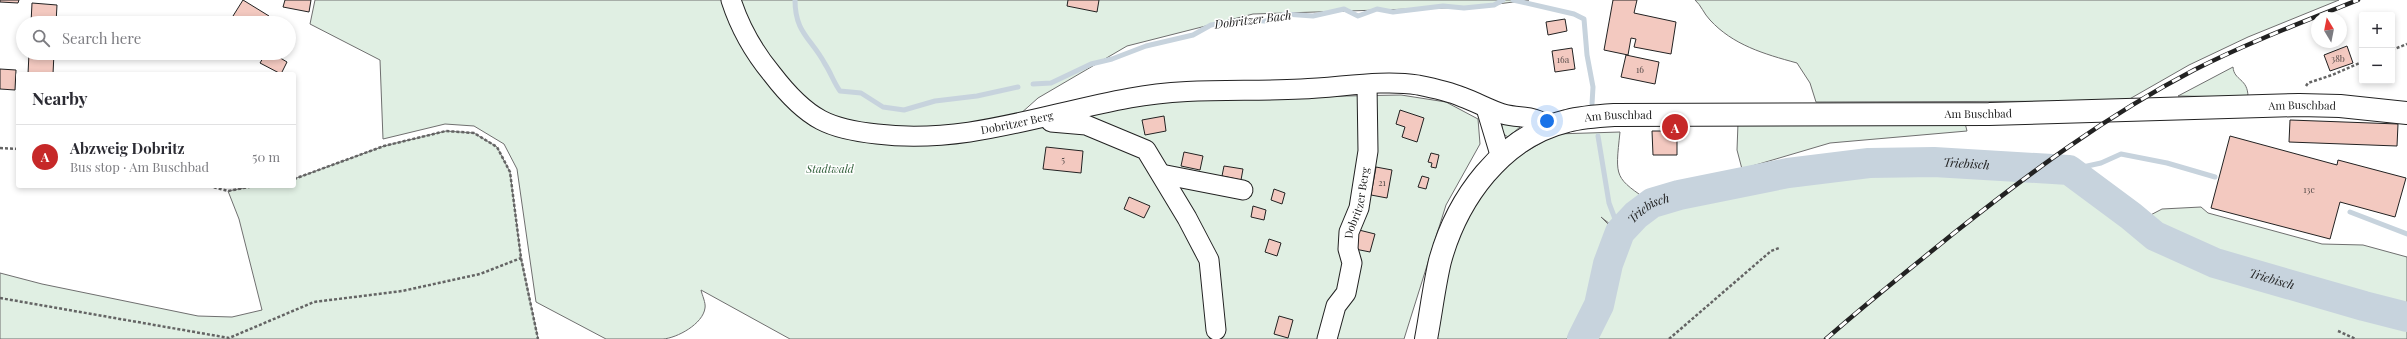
<!DOCTYPE html>
<html lang="en">
<head>
<meta charset="utf-8">
<style>
	:root { --surface:#fff; --page:#f2f2f3; --text:#2b2b33; --muted:#7c7c81; --line:#e1e1e2; --accent:#c62828 }
	body { margin:0; font-family:"Playfair Display",serif; background:var(--page); color:var(--text) }
	.controls { position:absolute; right:12px; top:12px; display:grid; overflow:hidden; border-radius:4px; box-shadow:0 2px 6px #0003 }
	.controls button { width:36px; height:36px; display:grid; place-items:center; padding:0; border:0; border-bottom:1px solid var(--line); background:var(--surface); color:var(--text); font:20px sans-serif }
	.compass { position:absolute; left:2311px; top:12px; width:36px; height:36px; border-radius:50%; background:var(--surface); box-shadow:0 2px 6px #0003; rotate:350deg }
	.you { position:absolute; left:1547px; top:121px; width:14px; height:14px; margin:-10px; border:3px solid #fff; border-radius:50%; background:#1a73e8; box-shadow:0 0 0 6px #1a73e833 }
	.badge { display:grid; place-items:center; width:26px; height:26px; border-radius:50%; background:var(--accent); color:#fff; font-size:13px; font-weight:700 }
	.pin { position:absolute; translate:-50% -50%; border:2px solid #fff; box-shadow:0 1px 4px #0006 }
	.list { margin:0; padding:0; list-style:none }
	h2 { display:flex; justify-content:space-between; align-items:center; height:52px; margin:0; padding:0 16px; font-size:17px }
	h2 small { font-size:13px; font-weight:400; color:var(--muted) }
	.list li { display:grid; grid-template-columns:26px 1fr auto; gap:12px; align-items:center; box-sizing:border-box; height:64px; padding:0 16px; border-top:1px solid var(--line) }
	.list b { display:block; font-size:15px; white-space:nowrap }
	.list p { margin:0; font-size:13px; white-space:nowrap; color:var(--muted) }
	.list em { font-size:13px; font-style:normal; color:var(--muted) }
	.icon { flex:none; width:22px; height:22px; fill:none; stroke:currentColor; stroke-width:2; stroke-linecap:round; stroke-linejoin:round }
	.map { position:relative; flex:none; width:2407px; height:339px; overflow:hidden }
	.search { position:absolute; background:var(--surface); box-shadow:0 2px 6px #0003; left:16px; top:16px; width:280px; height:44px; display:flex; align-items:center; gap:10px; box-sizing:border-box; padding:0 14px; border-radius:22px; color:var(--muted); font-size:15px }
	.panel { position:absolute; background:var(--surface); box-shadow:0 2px 6px #0003; left:16px; top:72px; width:280px; height:116px; border-radius:4px }
	.map>svg:first-child { display:block }
</style>
</head>
<body>
<div class="map">
<svg width="2407" height="339" viewBox="0 0 2407 339">
	<rect width="100%" height="100%" fill="#fff"/>
	<!-- green -->
	<path fill="#e0efe3" stroke="#6f6f6f" d="M315,0H1529L1474,7L1253,14L1127,46L1038,98L1000,132L1129,106L1180,99L1401,95L1446,102L1478,119L1480,144L1446,205L1404,339H790L701,290C702,295 706,303 705,308C703,324 677,338 663,339H606L536,302L517,169L504,144L474,126L445,124L383,139L380,60L310,24Z
		M1695,0H2339L2248,37L2189,65L2126,101L1816,102L1810,83L1797,63C1764,54 1733,45 1710,20C1704,14 1701,5 1695,0Z
		M2233,67C2234,81 2248,78 2248,97L2178,96Z
		M1964,119L1967,131L1830,143L1742,169L1737,150L1738,123Z
		M1502,122L1515,123L1520,127L1508,137L1502,133Z
		M446,131L474,133L497,147L510,172L521,258L538,339H0V273L42,284L198,316L232,317L262,310L239,219L228,191L254,186H294V179L384,146Z
		M1620,132C1615,179 1614,177 1652,203L1679,195L1788,173L1869,163L1934,162L2069,170L2131,216L2141,220L2162,209L2201,207L2208,213L2322,244L2363,245L2407,257V339H1582L1599,305L1608,264L1620,232L1601,217L1609,225C1603,237 1603,244 1601,258C1595,286 1580,313 1567,339H1435L1449,258L1471,205L1512,160L1556,134Z"/>
	<g fill="none" stroke-linecap="round" stroke-linejoin="round">
		<!-- stream -->
		<path stroke="#c7d3dd" stroke-width="5" d="M795,0C795,33 811,38 825,64C831,73 834,83 840,91L861,93L883,107L904,110L935,101L977,96L1018,87
			M1513,0L1574,14L1584,19L1587,55L1593,87L1592,104
			M1033,84L1051,83L1091,64L1112,59L1146,46L1193,35L1211,25L1243,20L1265,21L1285,14L1313,16L1344,9L1358,16L1377,9L1393,12L1443,6L1464,8L1494,5L1503,0
			M1598,136L1609,203L1620,232
			M2069,170L2101,163L2121,154L2167,163L2215,177
			M2350,212L2407,234"/>
		<!-- river -->
		<path stroke="#c7d3dd" stroke-width="30" id="s1" d="M1582,339L1599,305L1608,264L1620,232L1636,215L1652,203L1679,195L1788,173L1869,163L1934,162L2069,170L2131,216L2155,236L2215,263L2364,306L2407,317"/>
	</g>
	<!-- building -->
	<path fill="#f3c9c0" stroke="#222" d="M0,0H19L18,3L0,2Z
		M243,0L269,16L265,23H244L233,16Z
		M285,0H311L309,12L283,7Z
		M1068,0H1099L1097,12L1067,6Z
		M1613,0H1637L1634,13L1676,22L1671,54L1634,47L1636,39L1631,38L1628,55L1604,50Z
		M32,3L57,5L56,23H31Z
		M211,17L219,23H206Z
		M1565,19L1567,31L1548,35L1546,22Z
		M2347,46L2353,63L2330,71L2324,55Z
		M1572,48L1575,69L1555,72L1552,51Z
		M29,53H54L53,74H28Z
		M266,53H272L287,62L281,74L260,63Z
		M1626,55L1659,62L1655,84L1621,77Z
		M0,69L16,70L15,90L0,89Z
		M1400,110L1424,118L1417,142L1402,137L1405,127L1396,124Z
		M1164,116L1166,131L1145,135L1142,120Z
		M2290,120L2398,124L2397,146L2289,142Z
		M1652,131H1677V155H1653Z
		M2230,136L2337,165L2338,160L2406,178L2395,217L2340,202L2330,239L2211,208Z
		M1046,147L1083,151L1081,173L1043,169Z
		M1184,152L1203,156L1200,170L1181,166Z
		M1431,153L1439,155L1436,168L1431,167L1432,163L1428,162Z
		M1224,166L1243,169L1241,180L1222,176Z
		M1376,167L1392,170L1387,198L1371,195Z
		M1422,176L1429,178L1426,189L1418,187Z
		M1274,189L1285,193L1282,204L1271,200Z
		M1129,197L1150,206L1144,218L1124,209Z
		M1253,206L1266,210L1264,220L1251,217Z
		M1359,230L1375,234L1370,252L1355,249Z
		M1269,239L1281,243L1277,256L1265,252Z
		M1279,316L1293,320L1288,338L1274,334Z"/>
	<g fill="none" stroke-linecap="round" stroke-linejoin="round">
		<defs>
			<g id="minor">
				<path id="s2" d="M731,0C740,28 753,51 772,74C785,91 802,110 821,120C838,129 858,132 877,134C965,145 1046,113 1130,98C1187,87 1244,92 1301,89C1339,88 1380,79 1418,85C1433,88 1448,91 1462,97C1476,102 1488,109 1503,114C1522,119 1532,114 1550,127"/>
				<path d="M1486,108L1501,158"/>
				<path d="M1051,122L1086,125L1146,150L1187,218L1209,260L1216,330"/>
				<path d="M1161,174L1243,190"/>
				<path id="s3" d="M1327,339L1336,306L1346,293L1352,263L1348,249L1349,232L1359,208L1368,151L1367,85"/>
			</g>
			<g id="major">
				<path id="s4" d="M1426,339C1431,313 1434,286 1440,261C1457,199 1501,137 1567,121C1582,117 1599,116 1615,115L1989,114L2299,105L2340,106L2407,113"/>
			</g>
		</defs>
		<!-- minor casing -->
		<use href="#minor" stroke="#222" stroke-width="21"/>
		<!-- major casing -->
		<use href="#major" stroke="#222" stroke-width="24"/>
		<!-- path -->
		<path stroke="#646464" stroke-width="2.5" stroke-dasharray="3 2" stroke-linecap="butt" d="M2392,50L2407,44
			M2306,86L2308,83L2332,75L2362,62
			M0,148L18,149
			M294,179L384,146L446,131L474,133L497,147L510,172L521,258L538,339
			M209,186L228,191L254,186
			M0,298L229,338L314,302L402,291L480,274L521,258
			M2338,331L2356,339
			M1669,339L1771,251L1779,248"/>
		<!-- minor -->
		<use href="#minor" stroke="#fff" stroke-width="19"/>
		<!-- major -->
		<use href="#major" stroke="#fff" stroke-width="22"/>
		<defs>
			<path id="rail" d="M1826,339C1868,302 1911,268 1954,233C2031,172 2106,116 2194,70C2247,43 2303,22 2358,0"/>
		</defs>
		<!-- rail casing -->
		<use href="#rail" stroke="#222" stroke-width="4.5"/>
		<!-- rail -->
		<use href="#rail" stroke="#fff" stroke-width="3" stroke-dasharray="9" stroke-linecap="butt"/>
	</g>
	<g text-anchor="middle" stroke-width="3" stroke-linejoin="round" paint-order="stroke">
		<!-- number labels -->
		<g font-size="9" fill="#564c4a">
			<text x="2338" y="62">38b</text>
			<text x="1563" y="63">16a</text>
			<text x="1640" y="73">16</text>
			<text x="1063" y="163">5</text>
			<text x="1382" y="186">21</text>
			<text x="2309" y="193">13c</text>
		</g>
		<!-- street labels -->
		<g font-size="11" fill="#222" stroke="#fff">
			<text dy="4" stroke="none"><textPath href="#s4" startOffset="1013">Am Buschbad</textPath></text>
			<text dy="4" stroke="none"><textPath href="#s4" startOffset="689">Am Buschbad</textPath></text>
			<text dy="4" stroke="none"><textPath href="#s4" startOffset="329">Am Buschbad</textPath></text>
			<text dy="4" stroke="none"><textPath href="#s2" startOffset="352">Dobritzer Berg</textPath></text>
			<text dy="4" stroke="none"><textPath href="#s3" startOffset="143">Dobritzer Berg</textPath></text>
		</g>
		<!-- park labels -->
		<g font-size="11" font-style="italic" fill="#2f5e38" stroke="#fff">
			<text x="830" y="173">Stadtwald</text>
		</g>
		<!-- water labels -->
		<g font-size="12" font-style="italic" fill="#222" stroke="#fff">
			<text transform="translate(1253 20) rotate(-7)" y="4">Dobritzer Bach</text>
			<text dy="4" stroke="none"><textPath href="#s1" startOffset="476">Triebisch</textPath></text>
			<text dy="4" stroke="none"><textPath href="#s1" startOffset="152">Triebisch</textPath></text>
			<text dy="4" stroke="none"><textPath href="#s1" startOffset="812">Triebisch</textPath></text>
		</g>
	</g>
</svg>
<div class="controls">
<button>+</button>
<button>−</button>
</div>
<svg class="compass" viewBox="-18 -18 36 36"><path d="M0-13l5 13h-10z" fill="#e53935"/><path d="M0 13l5-13h-10z" fill="#7c7c81"/></svg>
<div class="you"></div>
<div class="pin badge" style="left:1675px;top:127px">A</div>
<div class="search"><svg class="icon" aria-label="search" viewBox="0 0 24 24"><circle cx="10" cy="10" r="6"/><path d="M15 15l6 6"/></svg>Search here</div>
<section class="panel">
<h2>Nearby<small></small></h2>
<ul class="list">
<li><span class="badge">A</span><div><b>Abzweig Dobritz</b><p>Bus stop · Am Buschbad</p></div><em>50 m</em></li>
</ul>
</section>
</div>
</body>
</html>
